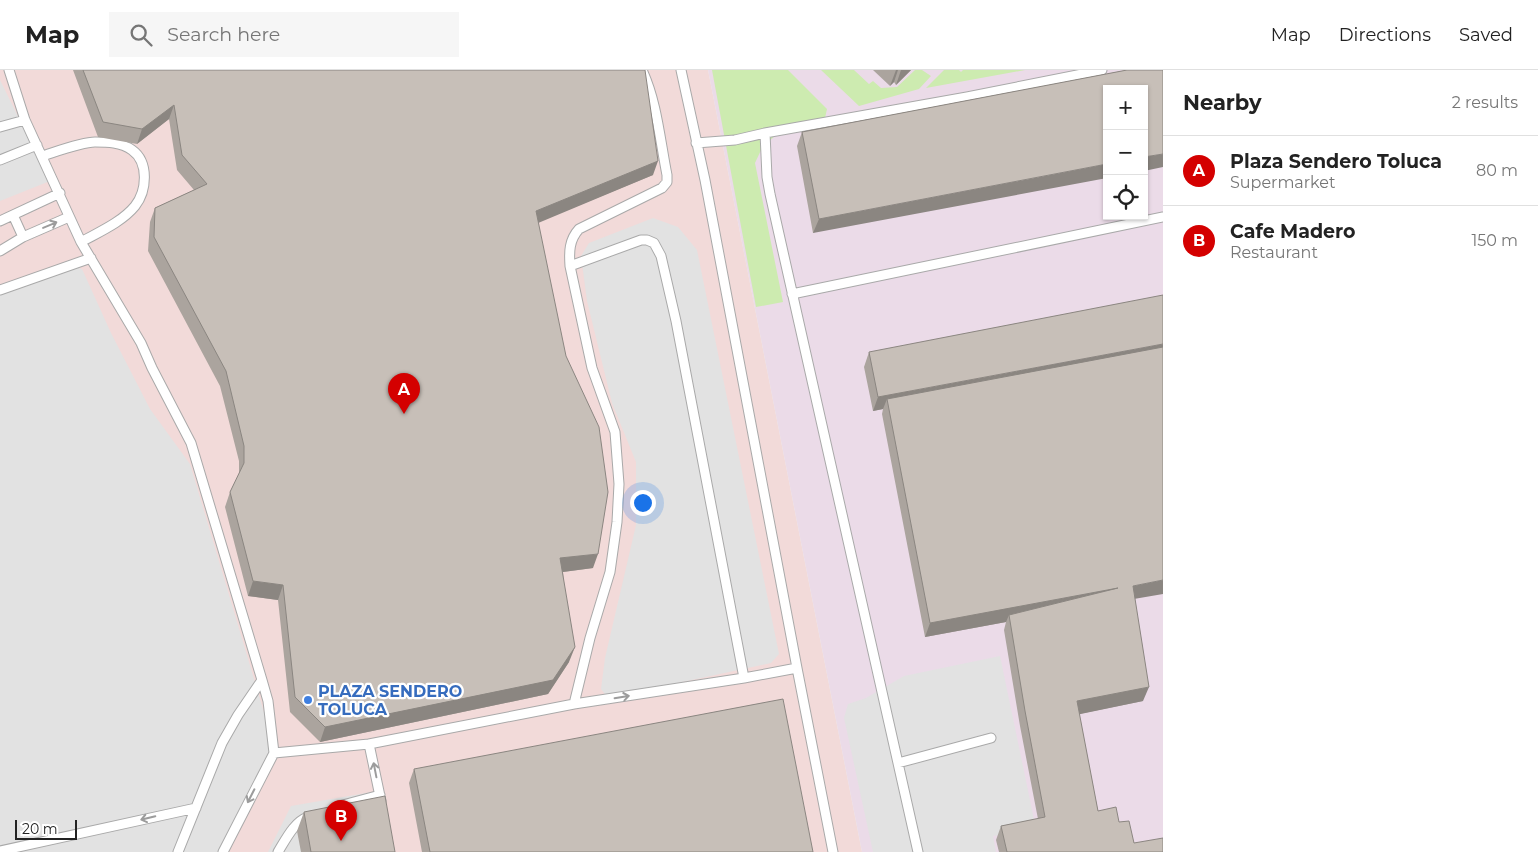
<!DOCTYPE html>
<html lang="en">
<head>
<meta charset="utf-8">
<style>
	:root { --surface:#fff; --page:#f6f6f6; --text:#222; --muted:#767676; --line:#e0e0e0; --accent:#d40000 }
	body { margin:0; font-family:Montserrat,sans-serif; background:var(--page); color:var(--text) }
	.controls { position:absolute; right:15px; top:15px; display:grid; overflow:hidden; border-radius:0px; box-shadow:0 1px 4px #0004 }
	.controls button { width:45px; height:45px; display:grid; place-items:center; padding:0; border:0; border-bottom:1px solid var(--line); background:var(--surface); color:var(--text); font:25px sans-serif }
	.scale { position:absolute; left:15px; bottom:12px; width:62px; box-sizing:border-box; padding-left:5px; border:2px solid #222; border-top:0; font-size:14px; line-height:18px; white-space:nowrap; color:#222; -webkit-text-stroke:4px #fff; paint-order:stroke }
	.you { position:absolute; left:642px; top:432px; width:18px; height:18px; margin:-12px; border:4px solid #fff; border-radius:50%; background:#1a73e8; box-shadow:0 0 0 8px #1a73e833 }
	.badge { display:grid; place-items:center; width:32px; height:32px; border-radius:50%; background:var(--accent); color:#fff; font-size:16px; font-weight:700 }
	.pin { position:absolute; translate:-50% -41px; filter:drop-shadow(0 1px 2px #0008) }
	.pin::after { content:''; position:absolute; top:26px; width:18px; height:15px; background:inherit; clip-path:polygon(0 0,100% 0,50% 100%) }
	.list { margin:0; padding:0; list-style:none }
	h2 { display:flex; justify-content:space-between; align-items:center; height:65px; margin:0; padding:0 20px; font-size:21px }
	h2 small { font-size:16px; font-weight:400; color:var(--muted) }
	.list li { display:grid; grid-template-columns:32px 1fr auto; gap:15px; align-items:center; box-sizing:border-box; height:70px; padding:0 20px; border-top:1px solid var(--line) }
	.list b { display:block; font-size:19px; white-space:nowrap }
	.list p { margin:0; font-size:16px; white-space:nowrap; color:var(--muted) }
	.list em { font-size:16px; font-style:normal; color:var(--muted) }
	.icon { flex:none; width:28px; height:28px; fill:none; stroke:currentColor; stroke-width:2; stroke-linecap:round; stroke-linejoin:round }
	.map { position:relative; flex:none; width:1163px; height:782px; overflow:hidden }
	header { display:flex; align-items:center; gap:30px; box-sizing:border-box; height:70px; padding:0 25px; background:var(--surface); border-bottom:1px solid var(--line) }
	header strong { font-size:24px }
	nav { display:flex; gap:28px; margin-inline-start:auto; font-size:18px }
	.search { width:350px; height:45px; background:var(--page); display:flex; align-items:center; gap:12px; box-sizing:border-box; padding:0 18px; border-radius:0px; color:var(--muted); font-size:19px }
	main { display:flex }
	aside { flex:1; background:var(--surface) }
	.map>svg:first-child { display:block }
</style>
</head>
<body>
<header>
<strong>Map</strong>
<div class="search"><svg class="icon" aria-label="search" viewBox="0 0 24 24"><circle cx="10" cy="10" r="6"/><path d="M15 15l6 6"/></svg>Search here</div>
<nav><a>Map</a><a>Directions</a><a>Saved</a></nav>
</header>
<main>
<div class="map">
<svg width="1163" height="782" viewBox="0 0 1163 782">
	<rect width="100%" height="100%" fill="#f2efe9"/>
	<!-- commercial -->
	<path fill="#f2dad9" d="M0,0H708L862,782H0Z"/>
	<!-- industrial -->
	<path fill="#ebdbe8" fill-rule="evenodd" d="M708,0H1163V782H862ZM1107,19H1144V146H1107Z"/>
	<!-- grass -->
	<path fill="#cdebb0" d="M712,0H788L827,39L825,48L777,64L762,78L755,93L783,232L756,237Z
		M821,0H854L869,14L873,11L881,18L897,17L915,0H922L931,6L919,19L859,36Z
		M944,0H959L961,2L963,0H1025L926,18Z"/>
	<!-- parking -->
	<path fill="#e2e2e2" d="M0,10L50,111L0,131Z
		M653,148L678,157L697,180L779,584L771,593L608,628L601,619L605,588L636,455V392L612,333L587,231L581,186L589,173Z
		M63,193L82,199L111,263L150,339L190,394L277,686L223,782H0V218Z
		M1000,586L1036,759L993,766L996,782H873L844,648L848,634L866,628L904,606Z
		M372,722L385,782H268L291,736Z"/>
	<g fill="none" stroke-linecap="round" stroke-linejoin="round">
		<defs>
			<path id="lane" d="M9,0L25,50L81,172L141,273L152,298L191,373L262,610L268,631L274,683L223,782
				M681,0L705,110L797,598L833,782
				M0,57L25,50
				M696,73L735,70L765,63
				M42,86C55,82 82,72 95,72C107,72 121,72 132,80C149,92 147,121 135,136C122,152 99,162 81,172
				M0,90L37,75
				M13,145L23,167
				M0,151L60,123
				M0,181L23,167L69,147
				M570,196L641,170H647L654,173L661,186L676,251L744,608
				M0,220L91,188
				M792,224L1163,147
				M574,634L744,608L797,598
				M369,674L381,731
				M274,683L369,674L574,634L590,568L610,502L617,452L619,414L615,362L592,298L570,196C569,182 569,170 579,159L662,118L667,112V105C660,70 657,32 642,0
				M898,693L991,668
				M339,736L380,725
				M0,781L196,738
				M178,782L222,673L238,645L262,610
				M278,782C286,769 294,752 308,747
				M918,782L770,124L767,107L765,63L967,27L1102,0"/>
		</defs>
		<!-- lane casing -->
		<use href="#lane" stroke="#a9a9a9" stroke-width="11"/>
		<!-- lane -->
		<use href="#lane" stroke="#fff" stroke-width="9"/>
	</g>
	<!-- wall -->
	<path fill="#aba49e" d="M73,0H645L653,105L538,152L593,498L563,502L569,592L548,624L320,672L290,642L278,530L248,526L225,437L230,422L239,404V391L220,316L148,181L150,152L155,138L194,120L177,100L169,49L137,74L98,67Z
		M873,0H911L896,15L894,12L890,16Z
		M1127,0L813,163L797,76L802,62Z
		M869,282L1135,529L1143,631L1079,644L1098,741L1119,752L1134,773L1163,782H999L996,770L1001,756L1038,749L1020,656L1004,560L1006,552L925,567L882,344L883,339L873,341L864,297Z
		M414,699L813,782H422L409,713Z
		M304,742L395,782H301L297,761Z"/>
	<!-- shaded-wall -->
	<path fill="#8b8681" d="M896,0H898L894,12L890,16Z
		M901,0H911L896,15Z
		M174,35L169,49L137,74L142,59Z
		M1163,84V97L1144,101V87Z
		M658,91L653,105L531,156L536,141Z
		M1107,94V108L813,163L819,149Z
		M1163,274V288L887,329L883,339L873,341L878,327Z
		M598,484L593,498L555,503L560,488Z
		M1163,510V524L1128,530L1133,516Z
		M253,511L283,515L278,530L248,526Z
		M1118,518L1009,545L1006,552L925,567L930,553Z
		M575,577L569,592L548,624L320,672L325,657Z
		M1149,617L1143,631L1071,646L1077,631Z"/>
	<!-- building -->
	<path fill="#c7bfb8" stroke="#8b8681" d="M83,0H645L658,91L536,141L566,286L599,357L608,422L598,484L560,488L575,577L553,610L325,657L295,627L283,515L253,511L230,422L244,393V376L226,301L154,167L155,138L207,114L182,85L174,35L142,59L103,52Z
		M1127,0H1163V84L1144,87V19H1107V94L819,149L802,62Z
		M1163,225V274L878,327L869,282Z
		M1163,277V510L1133,516L1149,617L1077,631L1098,741L1116,737L1119,752L1129,751L1134,773L1163,768V782H1007L1001,756L1045,747L1025,641L1009,545L1118,518L930,553L887,329Z
		M783,629L813,782H430L414,699Z
		M385,726L395,782H311L304,742Z"/>
	<!-- one-way arrows -->
	<defs><path id="oneway-shaft" d="M-6 0H5M1.5-3L5.5 0L1.5 3" fill="none" stroke-width="1.6" stroke-linecap="round" stroke-linejoin="round" transform="scale(1.25)"/></defs>
	<g stroke="#9c9c9c">
		<use href="#oneway-shaft" transform="translate(50 155) rotate(-23)"/>
		<use href="#oneway-shaft" transform="translate(622 627) rotate(-9)"/>
		<use href="#oneway-shaft" transform="translate(375 700) rotate(-101)"/>
		<use href="#oneway-shaft" transform="translate(251 726) rotate(117)"/>
		<use href="#oneway-shaft" transform="translate(148 748) rotate(167)"/>
	</g>
	<!-- markers -->
	<circle fill="#3f7fe0" stroke="#fff" stroke-width="2" cx="308" cy="630" r="5"/>
	<g text-anchor="middle" stroke-width="4.5" stroke-linejoin="round" paint-order="stroke">
		<!-- shop labels -->
		<g font-size="16" font-weight="bold" fill="#366cbe" stroke="#fff" text-anchor="start">
			<text x="318" y="627">PLAZA SENDERO<tspan x="318" dy="18">TOLUCA</tspan></text>
		</g>
	</g>
</svg>
<div class="controls">
<button>+</button>
<button>−</button>
<button><svg class="icon" aria-label="locate" viewBox="0 0 24 24"><circle cx="12" cy="12" r="6"/><path d="M12 2v4M12 18v4M2 12h4M18 12h4"/></svg></button>
</div>
<div class="scale">20 m</div>
<div class="you"></div>
<div class="pin badge" style="left:404px;top:344px">A</div>
<div class="pin badge" style="left:341px;top:771px">B</div>
</div>
<aside>
<h2>Nearby<small>2 results</small></h2>
<ul class="list">
<li><span class="badge">A</span><div><b>Plaza Sendero Toluca</b><p>Supermarket</p></div><em>80 m</em></li>
<li><span class="badge">B</span><div><b>Cafe Madero</b><p>Restaurant</p></div><em>150 m</em></li>
</ul>
</aside>
</main>
</body>
</html>
